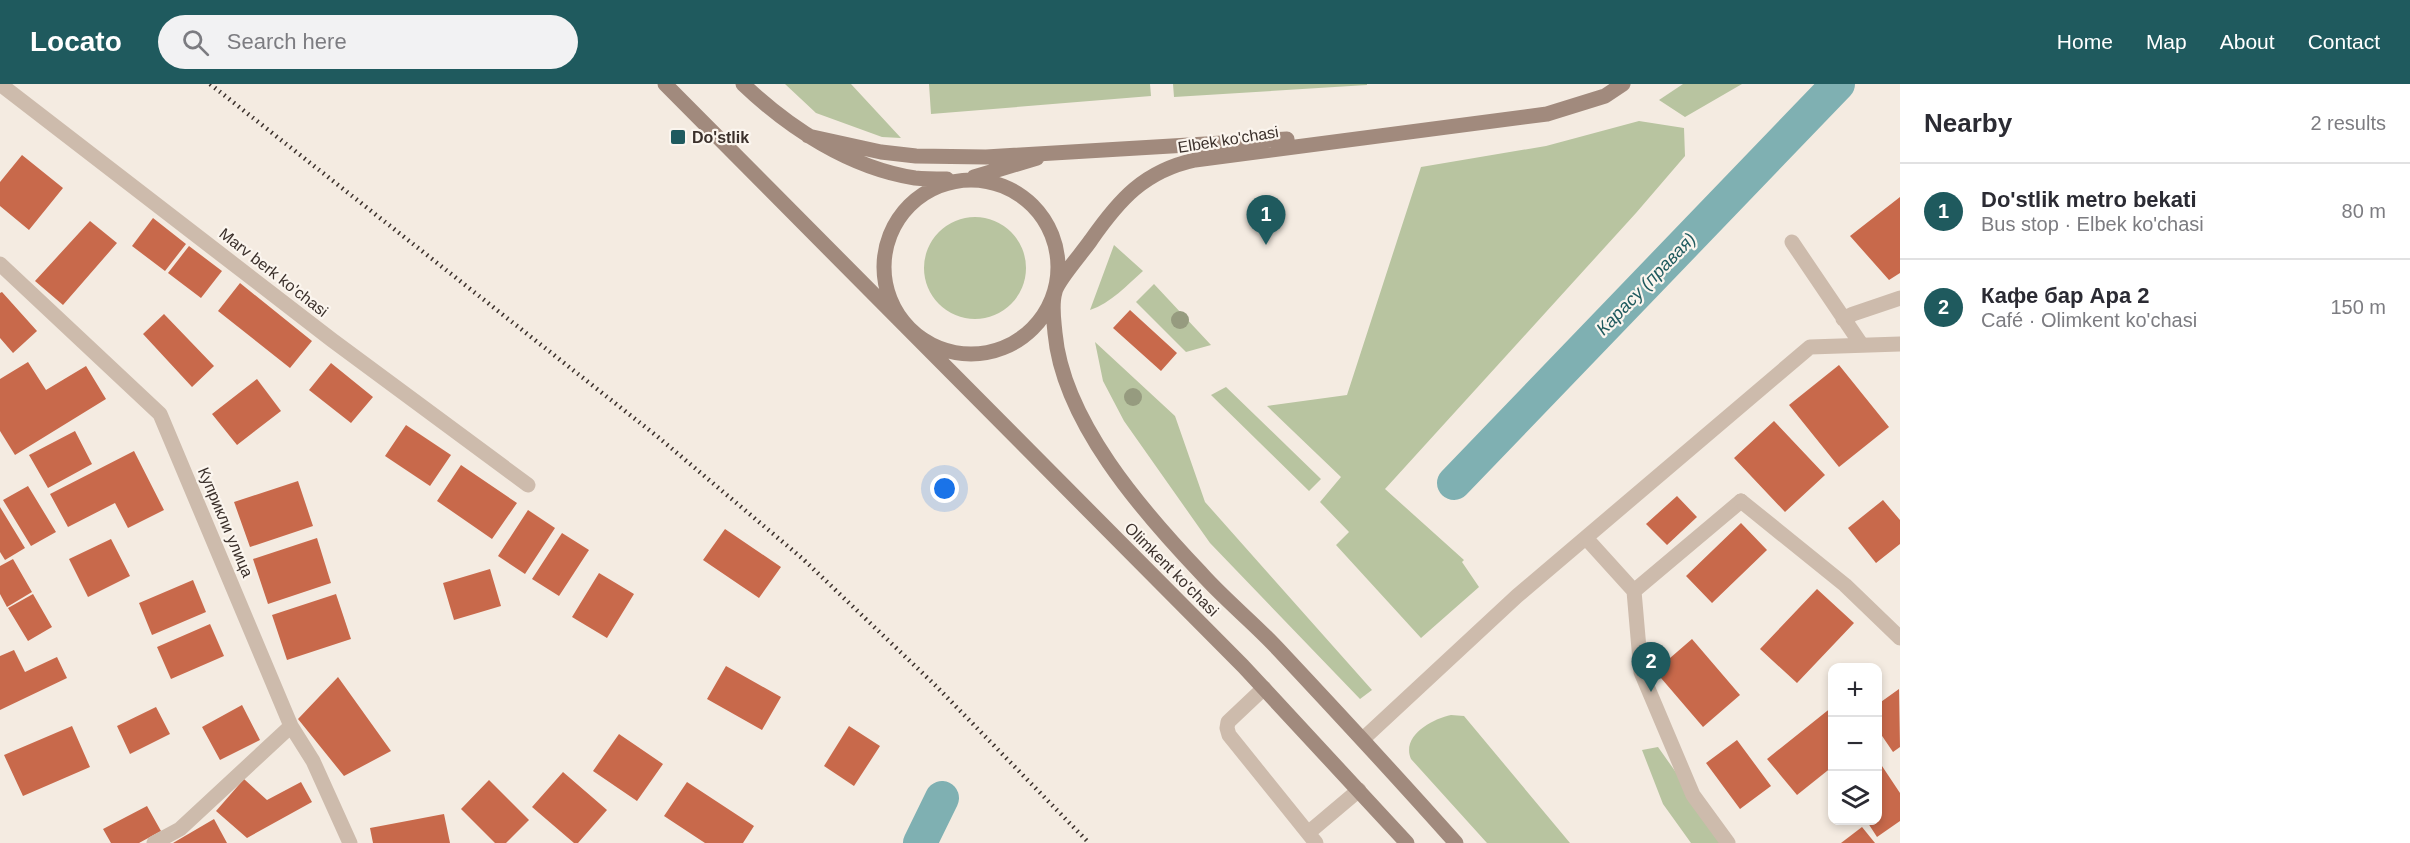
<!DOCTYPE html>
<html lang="en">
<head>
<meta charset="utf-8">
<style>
	:root { --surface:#fff; --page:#f2f2f3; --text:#2b2b33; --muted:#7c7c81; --line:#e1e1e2; --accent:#1f5a5e }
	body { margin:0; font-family:Helvetica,sans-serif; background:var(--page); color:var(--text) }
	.controls { position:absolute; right:18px; bottom:18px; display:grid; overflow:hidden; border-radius:12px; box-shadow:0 3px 9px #0003 }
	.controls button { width:54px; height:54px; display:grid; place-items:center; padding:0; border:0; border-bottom:2px solid var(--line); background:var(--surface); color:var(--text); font:30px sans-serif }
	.you { position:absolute; left:945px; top:405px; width:21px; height:21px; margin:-15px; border:4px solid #fff; border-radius:50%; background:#1a73e8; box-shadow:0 0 0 9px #1a73e833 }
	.badge { display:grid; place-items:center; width:39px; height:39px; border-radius:50%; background:var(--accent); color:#fff; font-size:20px; font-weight:700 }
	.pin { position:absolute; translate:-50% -50px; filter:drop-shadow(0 2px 3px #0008) }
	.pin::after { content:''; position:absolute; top:32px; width:21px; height:18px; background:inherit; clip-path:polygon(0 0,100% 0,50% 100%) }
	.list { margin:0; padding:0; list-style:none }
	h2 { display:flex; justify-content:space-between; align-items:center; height:78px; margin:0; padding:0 24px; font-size:26px }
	h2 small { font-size:20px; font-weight:400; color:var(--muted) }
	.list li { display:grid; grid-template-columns:39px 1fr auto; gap:18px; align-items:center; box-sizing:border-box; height:96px; padding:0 24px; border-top:2px solid var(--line) }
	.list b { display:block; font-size:22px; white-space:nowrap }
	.list p { margin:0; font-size:20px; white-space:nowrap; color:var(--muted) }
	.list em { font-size:20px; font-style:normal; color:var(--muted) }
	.icon { flex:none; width:33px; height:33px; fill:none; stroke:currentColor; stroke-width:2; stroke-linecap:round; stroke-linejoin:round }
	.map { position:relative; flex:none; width:1900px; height:759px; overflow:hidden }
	header { display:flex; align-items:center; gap:36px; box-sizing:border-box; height:84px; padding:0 30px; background:var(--accent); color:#fff }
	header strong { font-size:28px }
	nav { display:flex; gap:33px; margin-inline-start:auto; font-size:21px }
	.search { width:420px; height:54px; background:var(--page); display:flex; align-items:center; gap:15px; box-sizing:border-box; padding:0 21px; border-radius:33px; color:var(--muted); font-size:22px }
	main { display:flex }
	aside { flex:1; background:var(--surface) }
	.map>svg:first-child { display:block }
</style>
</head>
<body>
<header>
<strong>Locato</strong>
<div class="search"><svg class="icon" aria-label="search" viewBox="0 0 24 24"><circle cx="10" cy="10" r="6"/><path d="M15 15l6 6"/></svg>Search here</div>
<nav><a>Home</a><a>Map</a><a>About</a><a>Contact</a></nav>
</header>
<main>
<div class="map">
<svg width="1900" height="759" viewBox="0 0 1900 759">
	<rect width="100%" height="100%" fill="#f4ebe1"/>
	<!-- green -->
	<path fill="#b8c4a0" d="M785,0H851L901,54L882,53L816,29Z
		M929,0H1150L1151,12L931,30Z
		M1173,0H1367V1L1174,13Z
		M1683,0H1742L1685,33L1659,16Z
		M1639,37L1684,44L1685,72L1636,129L1385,405L1464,476L1462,478L1479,503L1421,554L1336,461L1349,448L1320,418L1341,393L1267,322L1347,311L1421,83L1546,62Z
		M924 184a51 51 0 1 1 102 0a51 51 0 1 1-102 0Z
		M1114,161L1143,187C1127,201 1111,219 1090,226Z
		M1154,200L1211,261L1186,268L1136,218Z
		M1095,258L1175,332L1205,418L1372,606L1360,615L1210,459L1124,337L1103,297Z
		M1226,303L1321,395L1309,407L1211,311Z
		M1451,631L1464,632L1570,759H1487L1411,675C1401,652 1432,635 1451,631Z
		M1658,663L1726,759H1691L1663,720L1642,666Z"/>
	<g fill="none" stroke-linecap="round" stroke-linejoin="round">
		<!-- canal -->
		<path stroke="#7fb0b2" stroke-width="34" d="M1454,399L1838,0
			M920,759L942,714"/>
	</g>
	<!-- building -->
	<path fill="#c8694b" d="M22,71L63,104L29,146L0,122V98Z
		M1900,113V189L1889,196L1850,152Z
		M153,134L186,160L165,187L132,162Z
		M90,137L117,159L63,221L35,197Z
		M189,162L222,187L201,214L168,189Z
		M240,199L312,257L290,284L218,227Z
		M2,208L37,247L13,269L0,254V209Z
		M1130,226L1177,269L1161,287L1113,244Z
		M164,230L214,282L192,303L143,250Z
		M28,278L46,306L86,282L106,315L15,371L0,347V295Z
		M331,279L373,313L351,339L309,306Z
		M1839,281L1889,343L1839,383L1789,321Z
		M257,295L281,327L237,361L212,330Z
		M1774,337L1825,391L1785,428L1734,374Z
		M406,341L451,371L430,402L385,372Z
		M75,347L92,380L48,404L29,371Z
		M134,367L164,426L128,444L115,419L68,443L50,410Z
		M461,381L517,419L492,455L437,417Z
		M298,397L313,442L250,463L234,418Z
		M28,402L56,448L31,462L3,416Z
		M1677,412L1697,433L1667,461L1646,440Z
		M1883,416L1900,436V460L1876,479L1848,444Z
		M0,423L25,464L5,476L0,468Z
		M528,426L555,444L525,490L498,472Z
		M1741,439L1767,466L1712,519L1686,492Z
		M725,445L781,483L759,514L703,476Z
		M562,449L589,466L559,512L532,495Z
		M317,454L331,499L268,520L253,475Z
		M111,455L130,492L88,513L69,475Z
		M13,475L32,508L7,523L0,510V482Z
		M490,485L501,522L454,536L443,499Z
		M599,489L634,510L607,554L572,533Z
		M193,496L206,528L152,551L139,519Z
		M1817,505L1854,539L1797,599L1760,565Z
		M33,510L52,543L28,557L8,524Z
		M336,510L351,555L287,576L272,531Z
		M210,540L224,572L171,595L157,563Z
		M1692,555L1740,611L1703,643L1655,587Z
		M14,566L25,588L57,573L67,594L0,626V572Z
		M726,582L781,613L762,646L707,615Z
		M338,593L391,667L344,692L298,635Z
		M1899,605L1900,663L1893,668L1878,646V620Z
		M242,621L260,656L220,676L202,643Z
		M156,623L170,650L130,670L117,642Z
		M1832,623V683L1797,711L1767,675Z
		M72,642L90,683L23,712L4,671Z
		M849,642L880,662L854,702L824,682Z
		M619,650L663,680L637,717L593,687Z
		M1737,656L1771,702L1740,725L1706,679Z
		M1878,676L1900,709V737L1877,753L1866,736H1878Z
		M563,688L607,726L578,759H574L532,723Z
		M244,695L267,716L301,698L312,718L247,754L216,727Z
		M489,696L529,736L506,759H495L461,725Z
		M687,698L754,742L743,759H705L664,732Z
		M147,722L161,747L139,759H111L103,745Z
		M444,730L450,759H373L370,744Z
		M214,735L227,759H173Z
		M1862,743L1875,759H1841Z"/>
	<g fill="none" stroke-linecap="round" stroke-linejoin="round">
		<!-- lane -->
		<path stroke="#cdbbac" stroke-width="15" d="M1792,158L1861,260
			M1843,235L1853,230L1900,214
			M1586,454L1634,507
			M1264,604L1228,638L1227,644L1229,651L1316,759
			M1363,655L1517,512L1810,263L1900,260
			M1308,749L1359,706
			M1728,759L1693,711L1641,588L1634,507L1741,417"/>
		<!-- street -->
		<path stroke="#cdbbac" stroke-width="15" d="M0,0L332,256L528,401
			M0,180L160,330L291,642L313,677L350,759
			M1741,417L1845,501L1900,554
			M154,759L180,745L291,642"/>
		<!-- secondary -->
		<path stroke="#a18a7d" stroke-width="15" d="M665,0L1243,582L1407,759
			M743,0C789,44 850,84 915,94C925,95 936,95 947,95
			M808,52L881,68L916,72L986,73L1287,55
			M974,93L1037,74
			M884 183a87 87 0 1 1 174 0a87 87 0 1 1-174 0Z
			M1456,759C1398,694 1338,629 1278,565C1254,539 1225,516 1201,489C1142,427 1063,337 1055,249C1054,237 1051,221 1055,208C1057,197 1083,168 1091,156C1119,116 1144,87 1195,76L1547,30L1605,12L1623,0"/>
		<!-- rail -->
		<path stroke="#3b302b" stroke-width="4.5" stroke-dasharray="1.5 4.5" stroke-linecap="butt" d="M210,0L658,353L803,475L935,601L1089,759"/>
	</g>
	<!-- trees -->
	<g fill="#969b7f">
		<circle cx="1180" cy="236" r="9"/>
		<circle cx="1133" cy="313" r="9"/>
	</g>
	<!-- markers -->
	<rect fill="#1f5a5e" stroke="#fbf5ee" stroke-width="2" x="670" y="45" width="16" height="16" rx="3"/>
	<g text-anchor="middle" stroke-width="4.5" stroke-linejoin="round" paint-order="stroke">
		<!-- poi labels -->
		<g font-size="16" font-weight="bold" fill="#3b302b" stroke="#fbf5ee" text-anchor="start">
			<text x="692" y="59">Do'stlik</text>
		</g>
		<!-- street labels -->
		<g font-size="16" fill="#3b302b" stroke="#fbf5ee">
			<text transform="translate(1228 55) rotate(-9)" y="6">Elbek ko'chasi</text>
			<text transform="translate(274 188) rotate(38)" y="6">Marv berk ko'chasi</text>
			<text transform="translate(226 438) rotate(67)" y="6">Куприкли улица</text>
			<text transform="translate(1172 485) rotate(45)" y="6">Olimkent ko'chasi</text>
		</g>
		<!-- water labels -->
		<g font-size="18" font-style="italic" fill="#1f5a5e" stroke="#fbf5ee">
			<text transform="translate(1646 200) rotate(-46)" y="6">Карасу (правая)</text>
		</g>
	</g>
</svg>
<div class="controls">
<button>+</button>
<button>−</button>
<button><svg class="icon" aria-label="layers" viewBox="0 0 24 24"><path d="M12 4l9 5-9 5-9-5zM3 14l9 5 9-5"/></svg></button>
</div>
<div class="you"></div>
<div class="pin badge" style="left:1266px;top:161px">1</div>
<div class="pin badge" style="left:1651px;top:608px">2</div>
</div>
<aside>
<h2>Nearby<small>2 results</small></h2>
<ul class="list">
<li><span class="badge">1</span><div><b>Do'stlik metro bekati</b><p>Bus stop · Elbek ko'chasi</p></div><em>80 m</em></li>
<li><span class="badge">2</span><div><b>Кафе бар Ара 2</b><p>Café · Olimkent ko'chasi</p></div><em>150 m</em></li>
</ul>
</aside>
</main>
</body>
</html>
